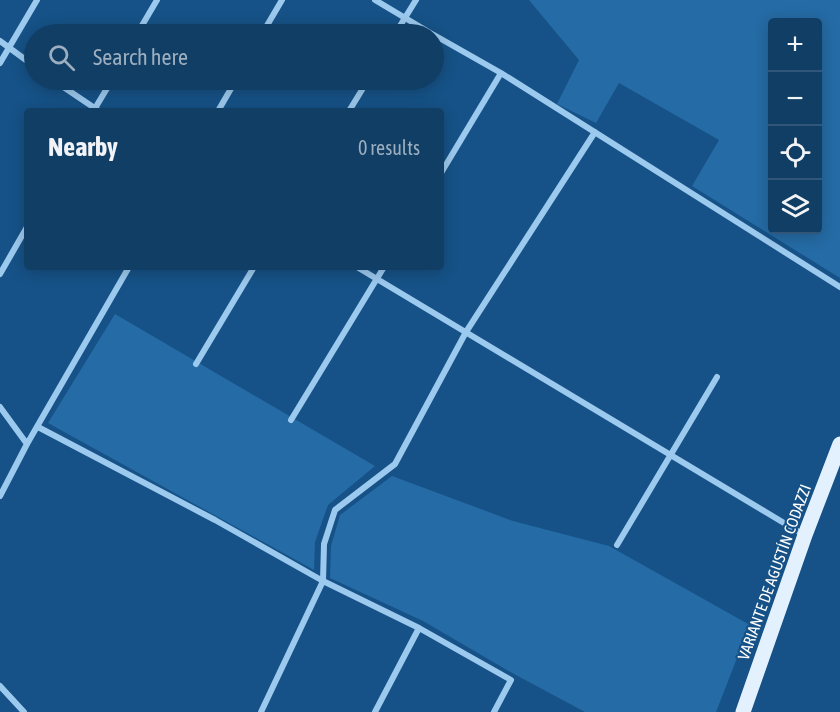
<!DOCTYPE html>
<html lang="en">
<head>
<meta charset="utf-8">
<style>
	:root { --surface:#103e65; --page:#19456b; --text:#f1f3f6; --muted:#9caebf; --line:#305779 }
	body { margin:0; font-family:"Asap Condensed",sans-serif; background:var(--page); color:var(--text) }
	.controls { position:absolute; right:18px; top:18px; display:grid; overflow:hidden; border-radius:6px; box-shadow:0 3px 15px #0003 }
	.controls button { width:54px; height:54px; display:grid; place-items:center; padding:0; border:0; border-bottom:2px solid var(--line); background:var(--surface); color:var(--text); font:30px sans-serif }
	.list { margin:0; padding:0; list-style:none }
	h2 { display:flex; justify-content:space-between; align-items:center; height:78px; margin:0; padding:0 24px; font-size:26px }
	h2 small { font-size:20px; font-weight:400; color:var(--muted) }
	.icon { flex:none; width:33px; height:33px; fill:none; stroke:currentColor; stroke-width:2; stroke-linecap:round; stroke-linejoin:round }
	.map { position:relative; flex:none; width:840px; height:712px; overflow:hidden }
	.search { position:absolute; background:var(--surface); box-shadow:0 3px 15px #0003; left:24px; top:24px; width:420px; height:66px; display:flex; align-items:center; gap:15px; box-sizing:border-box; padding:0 21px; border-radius:33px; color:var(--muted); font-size:22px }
	.panel { position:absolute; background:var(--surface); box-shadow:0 3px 15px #0003; left:24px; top:108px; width:420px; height:162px; border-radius:6px }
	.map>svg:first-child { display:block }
</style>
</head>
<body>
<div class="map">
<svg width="840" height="712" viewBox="0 0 840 712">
	<rect width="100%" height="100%" fill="#165287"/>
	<!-- green -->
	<path fill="#256ba5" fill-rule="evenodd" d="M529,0H840V278L692,186L719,140L619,83L596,123L557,104L579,60ZM772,22H818V230H772Z
		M115,314L375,466L328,505L315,542L314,570L48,423Z
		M392,476L513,521L609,546L750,625L716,712H585L514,674L423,621L330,578L331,546L340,515Z"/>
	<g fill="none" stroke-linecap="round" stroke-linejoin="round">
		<!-- street -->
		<path stroke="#9cc9ee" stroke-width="6" d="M375,0L432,34
			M137,34L157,0
			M262,34L282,0
			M395,34L416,0
			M434,35L501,73L840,287
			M0,41L34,66
			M0,63L37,0
			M53,80L99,111
			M94,110L112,80
			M218,111L236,80
			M349,111L368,80
			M441,173L501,73
			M357,267L804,535
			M0,274L27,227
			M196,364L254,267
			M0,407L27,444
			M291,420L384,267
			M38,427L215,520L323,581L419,628L511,680L494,712
			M0,496L27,444L129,267
			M617,545L717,377
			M0,686L24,712
			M261,712L323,581L324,544L335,510L395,464L466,332L595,132
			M375,712L419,628"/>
		<!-- primary -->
		<path stroke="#e3f1ff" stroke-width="15" d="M743,712L805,535L840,444"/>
	</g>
	<g text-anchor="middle" stroke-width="4.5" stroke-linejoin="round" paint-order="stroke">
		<!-- street labels -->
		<g font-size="16" fill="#fff" stroke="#165287">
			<text transform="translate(774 572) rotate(-70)" y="6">VARIANTE DE AGUSTÍN CODAZZI</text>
		</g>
	</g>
</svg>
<div class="controls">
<button>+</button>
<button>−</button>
<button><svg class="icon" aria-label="locate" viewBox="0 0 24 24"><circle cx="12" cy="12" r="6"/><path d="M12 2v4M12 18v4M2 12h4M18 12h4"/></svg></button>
<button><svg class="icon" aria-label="layers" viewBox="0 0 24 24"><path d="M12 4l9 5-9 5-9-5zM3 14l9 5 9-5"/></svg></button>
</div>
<div class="search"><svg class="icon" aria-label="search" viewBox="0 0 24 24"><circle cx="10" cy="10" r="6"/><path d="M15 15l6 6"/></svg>Search here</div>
<section class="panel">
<h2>Nearby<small>0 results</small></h2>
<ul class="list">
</ul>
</section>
</div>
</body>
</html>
